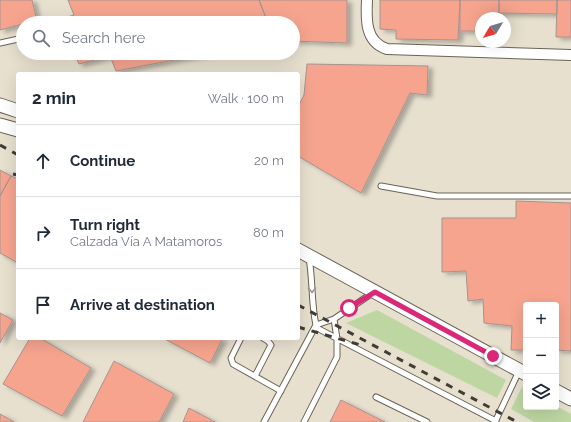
<!DOCTYPE html>
<html lang="en">
<head>
<meta charset="utf-8">
<style>
	:root { --surface:#fff; --page:#f6f6f7; --text:#1f2937; --muted:#747a83; --line:#e0e1e3 }
	body { margin:0; font-family:Raleway,sans-serif; background:var(--page); color:var(--text) }
	.controls { position:absolute; right:12px; bottom:12px; display:grid; overflow:hidden; border-radius:4px; box-shadow:0 4px 16px #0002 }
	.controls button { width:36px; height:36px; display:grid; place-items:center; padding:0; border:0; border-bottom:1px solid var(--line); background:var(--surface); color:var(--text); font:20px sans-serif }
	.compass { position:absolute; left:475px; top:12px; width:36px; height:36px; border-radius:50%; background:var(--surface); box-shadow:0 4px 16px #0002; rotate:232deg }
	.stop { position:absolute; width:12px; height:12px; margin:-9px; border:3px solid #db2777; border-radius:50%; background:#fff }
	.stop.end { background:#db2777; border-color:#fff; box-shadow:0 1px 4px #0008 }
	.list { margin:0; padding:0; list-style:none }
	h2 { display:flex; justify-content:space-between; align-items:center; height:52px; margin:0; padding:0 16px; font-size:17px }
	h2 small { font-size:13px; font-weight:400; color:var(--muted) }
	.list li { display:grid; grid-template-columns:26px 1fr auto; gap:12px; align-items:center; box-sizing:border-box; height:72px; padding:0 16px; border-top:1px solid var(--line) }
	.list b { display:block; font-size:15px; white-space:nowrap }
	.list p { margin:0; font-size:13px; white-space:nowrap; color:var(--muted) }
	.list em { font-size:13px; font-style:normal; color:var(--muted) }
	.icon { flex:none; width:22px; height:22px; fill:none; stroke:currentColor; stroke-width:2; stroke-linecap:round; stroke-linejoin:round }
	.map { position:relative; flex:none; width:571px; height:422px; overflow:hidden }
	.search { position:absolute; background:var(--surface); box-shadow:0 4px 16px #0002; left:16px; top:16px; width:284px; height:44px; display:flex; align-items:center; gap:10px; box-sizing:border-box; padding:0 14px; border-radius:22px; color:var(--muted); font-size:15px }
	.panel { position:absolute; background:var(--surface); box-shadow:0 4px 16px #0002; left:16px; top:72px; width:284px; height:268px; border-radius:4px }
	.map>svg:first-child { display:block }
</style>
</head>
<body>
<div class="map">
<svg width="571" height="422" viewBox="0 0 571 422">
	<defs>
		<filter id="shadow"><feDropShadow dx="4.5" dy="2.5" stdDeviation="2" flood-color="#0004"/></filter>
	</defs>
	<rect width="100%" height="100%" fill="#e7e0cf"/>
	<!-- green -->
	<path fill="#bdd6a2" d="M377,310L506,380L497,398L346,323Z
		M522,387L526,389V407H556V406L571,414V422H534L511,409Z"/>
	<!-- building -->
	<path fill="#f6a48e" stroke="#a6938e" filter="url(#shadow)" d="M0,0H32L37,21L23,23V24L0,30Z
		M68,0H259L268,23H63L61,19L74,15Z
		M259,0H347V43L293,41V23H268Z
		M380,0H460L458,40L396,39V30L380,29Z
		M460,0H499V18H481V31H460Z
		M499,0H557V14L499,13Z
		M557,0H571V37H556Z
		M74,53H210L116,71L110,56L79,64Z
		M307,64L428,66L427,95L410,93L361,193L298,156V107L304,95Z
		M0,170L11,176L0,196Z
		M11,176L18,179V263L0,253V196Z
		M516,201L571,203V351L556,350V305H526V350H511L512,326L484,323L483,299L468,301L466,271L442,272V218H516Z
		M0,313L13,320L0,343Z
		M30,338H40L91,368L62,416L3,384Z
		M163,338H223L210,363Z
		M114,361L174,394L159,422H83Z
		M341,400L385,422H330Z
		M189,408L215,422H183Z
		M0,414L14,422H0Z"/>
	<g fill="none" stroke-linecap="round" stroke-linejoin="round">
		<defs>
			<path id="service" d="M0,43L23,38
				M381,186L437,196H571
				M316,325L334,319L374,292
				M315,327L496,421
				M241,338L231,358L233,364L281,391
				M255,376L271,345L268,341L263,338
				M376,397L427,422
				M264,422L316,325C311,303 313,280 309,258
				M304,422L337,357V339L334,319
				M495,422L519,371"/>
			<path id="minor" d="M367,0C366,19 365,42 387,49L571,55"/>
			<path id="tertiary" d="M0,105L18,111
				M0,125L18,130
				M298,250L526,374
				M556,391L571,399"/>
		</defs>
		<!-- service casing -->
		<use href="#service" stroke="#696354" stroke-width="7"/>
		<!-- minor casing -->
		<use href="#minor" stroke="#696354" stroke-width="12"/>
		<!-- tertiary casing -->
		<use href="#tertiary" stroke="#696354" stroke-width="15"/>
		<!-- service -->
		<use href="#service" stroke="#fff" stroke-width="5"/>
		<!-- minor -->
		<use href="#minor" stroke="#fff" stroke-width="10"/>
		<!-- tertiary -->
		<use href="#tertiary" stroke="#fff" stroke-width="13"/>
		<!-- rail -->
		<path stroke="#403d35" stroke-width="3" stroke-dasharray="7 7" stroke-linecap="butt" d="M0,145L18,155
			M13,174L18,175
			M298,305L517,422
			M298,327L364,346"/>
	</g>
	<!-- one-way arrows -->
	<defs><path id="oneway-chevron" d="M-2-3.5L2.5 0L-2 3.5" fill="none" stroke-width="1.6" stroke-linecap="round" stroke-linejoin="round"/></defs>
	<use stroke="#989794" href="#oneway-chevron" transform="translate(312 290) rotate(88)"/>
	<g fill="none" stroke-linecap="round" stroke-linejoin="round">
		<!-- route -->
		<path stroke="#db2777" stroke-width="5" d="M349,308L375,292L493,356"/>
	</g>
</svg>
<div class="controls">
<button>+</button>
<button>−</button>
<button><svg class="icon" aria-label="layers" viewBox="0 0 24 24"><path d="M12 4l9 5-9 5-9-5zM3 14l9 5 9-5"/></svg></button>
</div>
<svg class="compass" viewBox="-18 -18 36 36"><path d="M0-13l5 13h-10z" fill="#e53935"/><path d="M0 13l5-13h-10z" fill="#747a83"/></svg>
<div class="stop" style="left:349px;top:308px"></div>
<div class="stop end" style="left:493px;top:356px"></div>
<div class="search"><svg class="icon" aria-label="search" viewBox="0 0 24 24"><circle cx="10" cy="10" r="6"/><path d="M15 15l6 6"/></svg>Search here</div>
<section class="panel">
<h2>2 min<small>Walk · 100 m</small></h2>
<ul class="list">
<li><svg class="icon" aria-label="ahead" viewBox="0 0 24 24"><path d="M12 20V5M6 11l6-6 6 6"/></svg><div><b>Continue</b></div><em>20 m</em></li>
<li><svg class="icon" aria-label="right" viewBox="0 0 24 24"><path d="M7 20v-9h11M14 6l5 5-5 5"/></svg><div><b>Turn right</b><p>Calzada Vía A Matamoros</p></div><em>80 m</em></li>
<li><svg class="icon" aria-label="arrive" viewBox="0 0 24 24"><path d="M6 21V4h12l-3 4 3 4H6"/></svg><div><b>Arrive at destination</b></div></li>
</ul>
</section>
</div>
</body>
</html>
